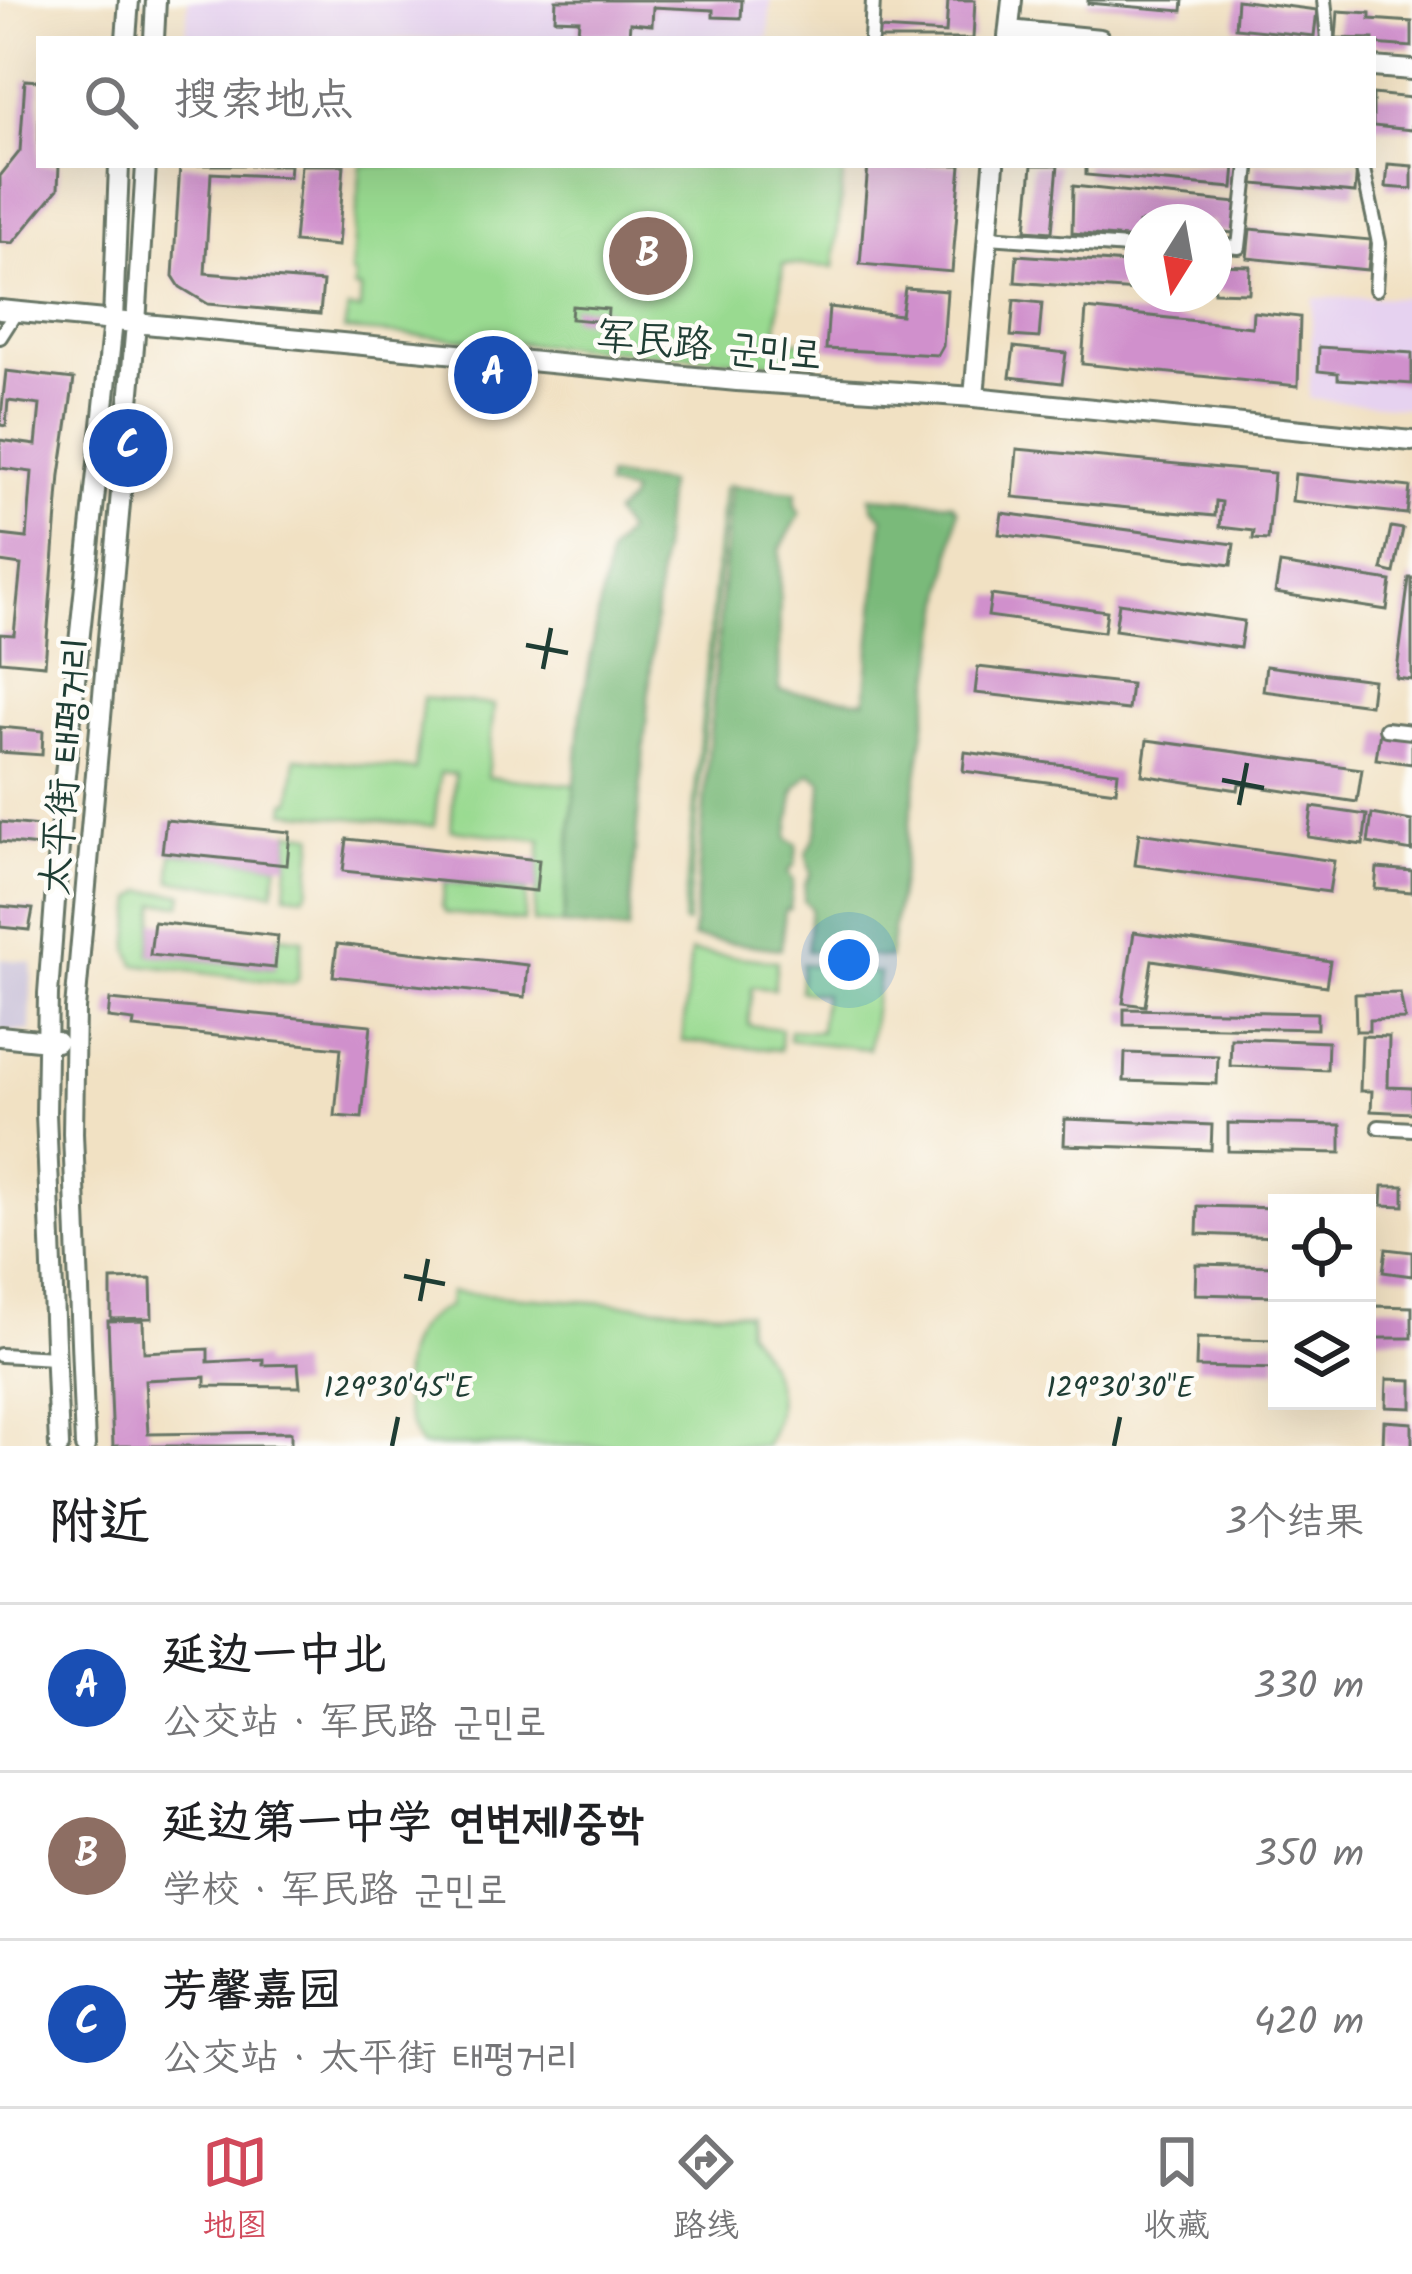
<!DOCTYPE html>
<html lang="zh">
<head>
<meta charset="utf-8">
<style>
	:root { --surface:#fff; --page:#f6f6f6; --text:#202124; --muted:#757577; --line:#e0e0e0; --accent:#d1495b }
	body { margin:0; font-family:Kalam,"LXGW WenKai TC","Poor Story",sans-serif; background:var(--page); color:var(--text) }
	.controls { position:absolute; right:36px; bottom:36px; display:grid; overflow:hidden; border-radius:0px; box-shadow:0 12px 48px #0002 }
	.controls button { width:108px; height:108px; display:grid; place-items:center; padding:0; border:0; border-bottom:3px solid var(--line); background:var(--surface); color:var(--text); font:60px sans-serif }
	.compass { position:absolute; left:1124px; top:204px; width:108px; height:108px; border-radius:50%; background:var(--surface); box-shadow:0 12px 48px #0002; rotate:191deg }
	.you { position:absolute; left:849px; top:960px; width:42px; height:42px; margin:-30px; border:9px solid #fff; border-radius:50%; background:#1a73e8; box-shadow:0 0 0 18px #1a73e833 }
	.badge { display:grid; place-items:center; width:78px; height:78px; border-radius:50%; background:var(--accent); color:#fff; font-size:39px; font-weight:700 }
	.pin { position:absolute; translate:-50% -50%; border:6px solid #fff; box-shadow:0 3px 12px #0006 }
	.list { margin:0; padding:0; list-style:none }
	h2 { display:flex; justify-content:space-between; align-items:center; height:156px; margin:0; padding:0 48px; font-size:51px }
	h2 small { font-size:39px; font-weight:400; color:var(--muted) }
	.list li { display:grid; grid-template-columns:78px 1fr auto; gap:36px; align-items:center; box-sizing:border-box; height:168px; padding:0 48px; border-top:3px solid var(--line) }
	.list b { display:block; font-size:45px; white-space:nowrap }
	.list p { margin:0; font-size:39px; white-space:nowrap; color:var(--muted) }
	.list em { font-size:39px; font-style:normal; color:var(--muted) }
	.icon { flex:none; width:66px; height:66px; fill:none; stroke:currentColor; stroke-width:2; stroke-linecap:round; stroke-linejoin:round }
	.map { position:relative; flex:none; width:1412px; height:1446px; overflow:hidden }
	.search { position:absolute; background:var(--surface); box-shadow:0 12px 48px #0002; left:36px; right:36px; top:36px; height:132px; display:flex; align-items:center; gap:30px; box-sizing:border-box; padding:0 42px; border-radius:0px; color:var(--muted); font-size:45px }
	.sheet { height:660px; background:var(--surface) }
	nav { display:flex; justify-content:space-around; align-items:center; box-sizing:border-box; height:168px; border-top:3px solid var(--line); background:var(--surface); font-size:33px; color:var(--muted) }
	nav a { display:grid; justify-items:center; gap:6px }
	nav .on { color:var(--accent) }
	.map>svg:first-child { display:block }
</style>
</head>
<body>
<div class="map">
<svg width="1412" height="1446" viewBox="0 0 1412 1446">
	<rect width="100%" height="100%" fill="#fdfcf7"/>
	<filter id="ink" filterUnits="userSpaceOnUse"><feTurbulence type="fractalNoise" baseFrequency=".00833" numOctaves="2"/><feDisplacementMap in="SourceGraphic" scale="24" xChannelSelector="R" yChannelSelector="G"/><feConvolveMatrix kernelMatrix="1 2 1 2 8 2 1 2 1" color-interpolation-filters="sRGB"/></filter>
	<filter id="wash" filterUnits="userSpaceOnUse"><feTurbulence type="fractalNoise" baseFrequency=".004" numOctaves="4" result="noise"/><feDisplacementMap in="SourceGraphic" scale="48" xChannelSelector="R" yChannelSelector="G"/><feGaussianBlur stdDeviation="2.7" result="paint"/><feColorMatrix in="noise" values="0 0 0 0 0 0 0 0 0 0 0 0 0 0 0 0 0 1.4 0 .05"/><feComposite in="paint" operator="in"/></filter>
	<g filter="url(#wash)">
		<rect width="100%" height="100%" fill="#f1e1c3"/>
		<!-- built -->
		<path fill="#e6d2f0" d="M188,0H771L768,39H186Z
			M1412,297V408L1309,399L1313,298Z"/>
		<!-- industrial -->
		<path fill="#c8bfd8" d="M0,959L32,962L30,1031L0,1032Z"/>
		<!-- green -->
		<path fill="#99da90" stroke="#5c8c62" stroke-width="3" d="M361,165H844L834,267L783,264L776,339L822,344L819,355H789L787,364L344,330L348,309L360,310L361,289L354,288L355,275L351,273Z
			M727,486L687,924L683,922L723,490Z
			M423,698L494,705L487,777L575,785L563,925L533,922L541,840L451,830L455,774L440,773L434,826L285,812L286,802H291L296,758L415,770Z
			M290,832L314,835L309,888L304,896L286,894Z
			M172,853L278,864L273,892L171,881Z
			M445,882L527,891L524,921L446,913L442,906Z
			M144,891L183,894L181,905L156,903L150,954L274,968L278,936L303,939L298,980L292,984L135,964L129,950L134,899Z
			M691,952L777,961L774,989L752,987L748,1025L781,1029L780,1050L682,1041Z
			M802,964L879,973L869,1049L789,1040L790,1030L820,1032L824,994L800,991Z
			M450,1292L747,1313L746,1330C774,1364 790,1405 765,1446H421C399,1413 393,1351 425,1321C431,1315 441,1310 449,1306Z"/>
		<!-- forest -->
		<path fill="#7aba7a" stroke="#4c7c57" stroke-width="3" d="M607,477L667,483L628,931L563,925L581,712L609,554L626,532L614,514L629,501L631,493L606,487Z
			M731,486L796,492L795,506L800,514L780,549L779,691L865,701L883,517L873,508L870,497L952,503L958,510L889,958L807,951L811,908L804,901L805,885L811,874L806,852C820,838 821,801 822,781L810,773L795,789L787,839L797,844L795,864L788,872L793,881L790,909L785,910L781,949L693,938Z"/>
		<g id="blocks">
			<!-- building -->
			<path fill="#d090cc" d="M556,0H742L741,18L713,17V10L653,7L652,25L630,23L629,36L578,33L579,20L555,19Z
				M948,0H975L973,39H878L879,29L946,33Z
				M1088,0H1183L1182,11L1088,3Z
				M1237,0L1317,10L1314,36L1235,28Z
				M1338,11L1370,13V19L1412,22V47L1373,44V39L1336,38Z
				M25,80L39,81V165H59L58,189L13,243L0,242V176L20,151Z
				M1373,94L1412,98V130L1373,126Z
				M1388,164L1412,166V189L1386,187Z
				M180,165H290L289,177L211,173L205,273L323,282L320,314L208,304L180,287L173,276Z
				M301,165H344L338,246L294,242Z
				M868,165H961L952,272L860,264Z
				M1032,165H1058L1052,232L1026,230Z
				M1086,165H1235L1233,188L1086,175Z
				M1256,165H1357L1355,193L1254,184Z
				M1073,186L1237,203L1234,233L1214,231V222H1142L1138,224L1137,239L1072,233Z
				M1250,229L1371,240L1368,270L1247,258Z
				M1017,255L1139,264L1136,291L1015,282Z
				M1214,265L1250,266L1249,293L1214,292Z
				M905,288L947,291L943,346L938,355L826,349L829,307L901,315Z
				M1014,300L1042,303L1039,338L1011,336Z
				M572,306L608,309L607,322L571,319Z
				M1086,309L1252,327L1253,312L1300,317L1298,386L1082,364Z
				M1014,347L1066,353L1062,383L1010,377Z
				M1319,347L1412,353V384L1338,379V373L1318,371Z
				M6,371L74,379L60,475L45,665L0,661V634L14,635L21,565L0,562V535L27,538L32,472L0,468V440L36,445L40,405L8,401L6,426L0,425Z
				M1017,449L1274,473L1268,540L1253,539L1254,531L1220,527L1222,502L1216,501L1215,516L1013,497Z
				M1295,474L1410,487L1407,514L1292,501Z
				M1002,513L1234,544L1231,565L999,534Z
				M1391,527L1403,529L1394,573L1382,570Z
				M1280,564L1391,581L1387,610L1275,593Z
				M1409,578H1412V680L1396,678Z
				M991,595L1107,611L1104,632L988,616Z
				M1119,603L1244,621L1240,648L1115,630Z
				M1266,666L1373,680L1370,705L1263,691Z
				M978,667L1131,684L1128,710L975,693Z
				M0,727L43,731L42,755L0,752Z
				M1380,731L1412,736V764L1376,759Z
				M1147,740L1362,769L1357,802L1239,784L1238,790L1142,775Z
				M965,752L1118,772L1116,791L963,771Z
				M1312,807L1367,815L1363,845L1308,837Z
				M1372,814L1412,821V851L1368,843Z
				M166,820L290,832L287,865L162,852Z
				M0,822L40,826L39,846L0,842Z
				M1139,833L1334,861L1329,892L1135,865Z
				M347,839L539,860L536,891L343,871Z
				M1377,868L1412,871V892L1375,889Z
				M0,906L33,909L29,930L0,927Z
				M154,922L278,936L275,968L150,955Z
				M1134,932L1330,961L1326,986L1152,960L1145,1006L1123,1003Z
				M337,944L528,965L525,997L333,976Z
				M1400,993L1405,1019L1369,1020V1031H1356L1355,994Z
				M110,1000L371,1025L362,1118L335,1116L341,1048L133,1028L134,1021L108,1018Z
				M1124,1009L1317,1013V1029L1124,1025Z
				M1362,1036L1389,1037L1388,1087L1412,1088V1113L1371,1111L1372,1091H1360Z
				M1231,1038L1328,1042L1327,1070L1230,1066Z
				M1125,1053L1218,1056L1217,1084L1124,1081Z
				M1065,1119L1212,1125L1211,1150L1064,1145Z
				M1228,1123L1341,1125V1153L1228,1151Z
				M1383,1186H1404V1206L1382,1205Z
				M1198,1206L1277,1208V1237L1197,1234Z
				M1386,1249L1412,1252V1276L1383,1272Z
				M1196,1264L1277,1266V1296L1195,1294Z
				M151,1279L152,1318L111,1319V1280Z
				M1375,1306L1412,1307V1338H1374Z
				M143,1320L144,1352L208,1349V1362L263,1359V1365L298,1364L300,1387L205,1386V1377L145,1380L148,1434L291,1432V1446H113L108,1321Z
				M1197,1338L1277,1340V1369L1196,1367Z
				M1387,1379L1412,1380V1408L1386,1407Z
				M1384,1421L1412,1423V1446L1383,1445Z"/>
		</g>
	</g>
	<g filter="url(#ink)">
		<use href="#blocks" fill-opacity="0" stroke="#687666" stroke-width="3"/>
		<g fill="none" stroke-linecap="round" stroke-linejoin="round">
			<defs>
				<path id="street" d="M1324,0L1328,39
					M871,39L873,0
					M1362,165L1379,243L1376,289
					M988,237L1142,248
					M1214,245L1239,247L1248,165
					M0,337L16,312
					M1386,729L1412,732
					M1379,1127L1412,1129
					M0,1355L55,1358"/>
				<path id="secondary" d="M1009,30L1100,39
					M1008,37L1012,0
					M126,39L129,0
					M154,39L156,0
					M1373,67L1412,70
					M0,310L737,381L974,397L1412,441
					M974,397L994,165
					M0,1036L57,1042
					M59,1446L46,1113L48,994L63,794L113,321L119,165
					M85,1446L73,1133L75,1009L136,324L146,165"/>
			</defs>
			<!-- street casing -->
			<use href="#street" stroke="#687666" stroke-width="18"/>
			<!-- secondary casing -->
			<use href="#secondary" stroke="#687666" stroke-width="24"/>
			<!-- street -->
			<use href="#street" stroke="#fff" stroke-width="12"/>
			<!-- secondary -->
			<use href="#secondary" stroke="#fff" stroke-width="18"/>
		</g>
	</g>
	<!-- ticks -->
	<path fill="none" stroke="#1f3d34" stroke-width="4.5" d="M526,645L568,653M543,669L551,628M1222,780L1264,788M1239,805L1247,763M404,1276L445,1284M420,1301L428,1259M392,1446L398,1417M1114,1446L1120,1417"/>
	<g text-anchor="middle" stroke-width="9" stroke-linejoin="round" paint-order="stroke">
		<!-- street labels -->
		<g font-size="39" fill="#1f3d34" stroke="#fdfcf7">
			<text transform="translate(709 344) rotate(5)" y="14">军民路 군민로</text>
			<text transform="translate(64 766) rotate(-85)" y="14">太平街 태평거리</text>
		</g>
	</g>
	<g font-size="30" text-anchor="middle" fill="#1f3d34" stroke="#fdfcf7" stroke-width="9" stroke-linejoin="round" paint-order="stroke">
		<text x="398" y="1397">129°30'45"E</text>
		<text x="1120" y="1397">129°30'30"E</text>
	</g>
</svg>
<div class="controls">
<button><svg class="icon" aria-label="locate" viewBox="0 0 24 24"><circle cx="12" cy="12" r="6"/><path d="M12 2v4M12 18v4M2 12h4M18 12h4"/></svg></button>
<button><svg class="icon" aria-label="layers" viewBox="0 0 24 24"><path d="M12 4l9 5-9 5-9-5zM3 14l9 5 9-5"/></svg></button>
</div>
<svg class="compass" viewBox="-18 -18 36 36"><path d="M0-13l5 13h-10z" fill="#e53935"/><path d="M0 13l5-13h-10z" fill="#757577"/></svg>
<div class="you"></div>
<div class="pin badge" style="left:493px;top:375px;background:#1a4fb4">A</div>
<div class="pin badge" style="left:648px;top:256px;background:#8d6e63">B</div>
<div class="pin badge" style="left:128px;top:448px;background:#1a4fb4">C</div>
<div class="search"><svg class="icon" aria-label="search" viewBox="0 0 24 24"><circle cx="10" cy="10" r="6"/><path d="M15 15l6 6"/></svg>搜索地点</div>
</div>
<section class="sheet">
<h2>附近<small>3个结果</small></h2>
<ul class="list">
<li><span class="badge" style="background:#1a4fb4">A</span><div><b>延边一中北</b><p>公交站 · 军民路 군민로</p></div><em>330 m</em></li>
<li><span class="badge" style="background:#8d6e63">B</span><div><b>延边第一中学 연변제1중학</b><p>学校 · 军民路 군민로</p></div><em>350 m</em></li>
<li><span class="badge" style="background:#1a4fb4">C</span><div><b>芳馨嘉园</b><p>公交站 · 太平街 태평거리</p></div><em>420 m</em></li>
</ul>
</section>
<nav>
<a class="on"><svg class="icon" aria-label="map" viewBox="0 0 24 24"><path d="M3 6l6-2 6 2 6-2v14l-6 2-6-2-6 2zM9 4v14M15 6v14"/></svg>地图</a>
<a><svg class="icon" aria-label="directions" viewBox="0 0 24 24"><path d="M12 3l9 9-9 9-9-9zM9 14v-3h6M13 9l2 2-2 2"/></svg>路线</a>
<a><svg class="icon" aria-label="saved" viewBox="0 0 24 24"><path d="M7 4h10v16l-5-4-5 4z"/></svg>收藏</a>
</nav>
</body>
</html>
